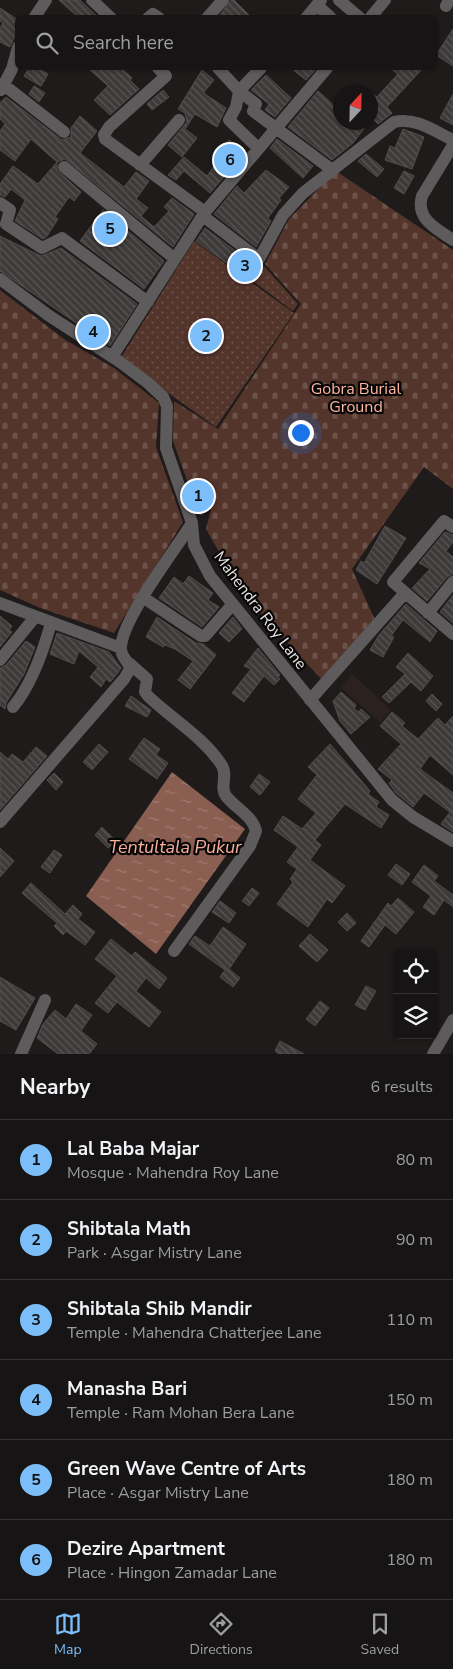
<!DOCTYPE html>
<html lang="en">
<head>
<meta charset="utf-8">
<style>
	:root { --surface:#161414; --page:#1f1d1d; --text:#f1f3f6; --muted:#9e9ea0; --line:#353334; --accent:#7cbef9 }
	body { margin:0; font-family:"Nunito Sans",sans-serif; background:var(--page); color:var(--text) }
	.controls { position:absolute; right:15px; bottom:15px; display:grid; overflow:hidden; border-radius:8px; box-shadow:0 1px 4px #0004 }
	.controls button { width:45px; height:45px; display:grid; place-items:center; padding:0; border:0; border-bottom:1px solid var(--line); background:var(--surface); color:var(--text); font:25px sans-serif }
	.compass { position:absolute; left:333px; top:85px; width:45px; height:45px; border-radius:50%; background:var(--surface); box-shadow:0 1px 4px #0004; rotate:22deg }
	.you { position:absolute; left:300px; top:432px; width:18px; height:18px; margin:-12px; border:4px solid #fff; border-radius:50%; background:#1a73e8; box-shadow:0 0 0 8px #1a73e833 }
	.badge { display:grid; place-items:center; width:32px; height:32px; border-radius:50%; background:var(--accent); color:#111; font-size:16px; font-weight:700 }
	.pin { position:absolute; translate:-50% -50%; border:2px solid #fff; box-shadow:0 1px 5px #0006 }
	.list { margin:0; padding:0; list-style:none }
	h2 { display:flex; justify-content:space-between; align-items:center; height:65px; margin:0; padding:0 20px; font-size:21px }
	h2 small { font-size:16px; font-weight:400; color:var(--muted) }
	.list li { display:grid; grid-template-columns:32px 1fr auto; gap:15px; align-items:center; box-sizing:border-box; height:80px; padding:0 20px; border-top:1px solid var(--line) }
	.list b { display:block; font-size:19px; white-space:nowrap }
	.list p { margin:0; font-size:16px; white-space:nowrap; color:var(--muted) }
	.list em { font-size:16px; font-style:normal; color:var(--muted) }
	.icon { flex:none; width:28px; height:28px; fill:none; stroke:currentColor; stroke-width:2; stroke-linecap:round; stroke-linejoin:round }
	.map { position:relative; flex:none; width:453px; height:1054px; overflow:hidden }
	.search { position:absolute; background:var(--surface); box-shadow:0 1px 4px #0004; left:15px; right:15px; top:15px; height:55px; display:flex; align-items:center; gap:12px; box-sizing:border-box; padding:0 18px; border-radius:8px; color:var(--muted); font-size:19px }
	.sheet { height:545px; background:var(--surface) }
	nav { display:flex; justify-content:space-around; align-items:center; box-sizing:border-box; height:70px; border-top:1px solid var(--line); background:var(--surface); font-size:14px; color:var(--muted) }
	nav a { display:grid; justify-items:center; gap:2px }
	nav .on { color:var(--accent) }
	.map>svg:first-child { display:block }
</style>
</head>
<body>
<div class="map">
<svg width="453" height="1054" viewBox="0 0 453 1054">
	<defs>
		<pattern id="cemetery-stones" width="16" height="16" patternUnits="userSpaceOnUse" patternTransform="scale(1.25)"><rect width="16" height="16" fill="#54352c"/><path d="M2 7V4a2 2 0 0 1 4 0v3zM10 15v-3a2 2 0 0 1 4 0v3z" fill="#6d524a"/></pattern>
		<pattern id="park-dots" width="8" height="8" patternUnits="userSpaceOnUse" patternTransform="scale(1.25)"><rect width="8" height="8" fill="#54352c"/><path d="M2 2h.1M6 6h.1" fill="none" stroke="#6d524a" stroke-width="1.8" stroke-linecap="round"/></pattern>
		<pattern id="water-ripples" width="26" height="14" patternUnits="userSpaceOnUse" patternTransform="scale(1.25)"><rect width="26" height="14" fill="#8a5e51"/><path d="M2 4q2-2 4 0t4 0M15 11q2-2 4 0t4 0" fill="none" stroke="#a07d72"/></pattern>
		<pattern id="building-back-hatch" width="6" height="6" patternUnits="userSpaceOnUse" patternTransform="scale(1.25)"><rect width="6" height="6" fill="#3d3a39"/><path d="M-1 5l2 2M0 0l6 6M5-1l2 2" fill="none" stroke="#595656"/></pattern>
	</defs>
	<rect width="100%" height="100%" fill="#1e1b1a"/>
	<!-- built -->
	<path fill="#2b221f" d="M352,674L391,710L380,722L341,688Z"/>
	<!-- cemetery -->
	<path fill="url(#cemetery-stones)" d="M336,171L453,250V489L424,467L352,569L375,620L323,681L260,613L228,568L206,529L213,502L200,479L189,486L173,441L174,401L218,429L301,304L265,264L289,219Z
		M0,290L64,339L114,368L159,403L156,447L183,522L114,633L40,608L0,590Z"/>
	<!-- park -->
	<path fill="url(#park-dots)" d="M194,241L294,313L216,427L120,359Z
		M264,266L298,304L293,311L254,282Z"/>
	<!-- water -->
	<path fill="url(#water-ripples)" d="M172,772L245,829L156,954L86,896Z"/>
	<!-- building -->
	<path fill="url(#building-back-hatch)" stroke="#504d4c" d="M59,0H80L99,18H79Z
		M231,0H234L252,18H218Z
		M0,8L18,20V29L10,47L0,42V28L3,23L0,21Z
		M453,29V66L436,55Z
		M29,68H37L48,74L41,86L24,76Z
		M88,68H121L132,78L130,80L139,89L110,115L94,100L108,86Z
		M291,68H317L306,80Z
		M390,68H423L387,107L392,113L378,124L370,115V100L374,95L377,97L398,74Z
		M202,70L214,80L204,92L206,95L226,108L217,127L195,114L185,129L197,138L182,157L168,145L187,122L185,113L178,109Z
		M266,75L291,98L275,117L265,110L269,104L251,90Z
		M34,86L45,93L39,102L29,94Z
		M163,90L169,97L152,110L147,104Z
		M318,91L340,111V122H369L353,143L332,160L288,127Z
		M453,94V125L440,118Z
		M6,97L62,140L71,137V128L80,116L97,131L80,153L124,187L136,172L149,181L136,199L148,208L141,216L154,227L169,211L164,207L172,198L194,214L173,247L65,159L57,162V170L81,192L74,201L69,197L55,217L58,219L47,236L43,239L15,221L25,200L11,189L5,197L0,195V184L13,166L38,184L57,162L31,139L15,161L0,150V131L5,124L0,119V103Z
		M403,129L424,137L412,169L385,160L390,146L395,148Z
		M277,139L313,166L303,178L270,148Z
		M229,140L245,153L210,193L184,171L176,180L168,175L184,157L207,176L224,152L221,150Z
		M366,154L384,169L377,177L358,161Z
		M266,170L289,187L279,198L281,200L268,218L271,221L256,247L214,214L237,186L244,193Z
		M404,171L414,176L404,194L394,188Z
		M103,210L164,261L144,289L80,241Z
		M205,228L254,265L262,268L258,275L249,269L245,276L196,241Z
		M0,236L41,256L61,248L137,304L110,346L0,271Z
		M199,481L211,503L201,515L197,513L188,487Z
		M385,526L406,538L377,584L356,570L361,561L364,563Z
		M445,532L453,535V542L446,551L453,557V574L447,577L427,601L412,588L430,569L419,563Z
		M189,576L213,593L208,600L219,607L202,627L159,598L174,577L183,584Z
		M453,595V623L440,612Z
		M406,604L437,631L430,642L403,620L391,636L394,637L383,657L370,650L379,635Z
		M0,616L12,626L9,630L12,632L0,647Z
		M157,617L196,643L203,644L216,655L190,689L178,680L193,661L175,649L165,645L163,647L146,637Z
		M233,617L242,629L229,642L219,633Z
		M57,633L109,652L121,668L117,674L110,682L106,679L101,687L90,677L98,667L79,651L74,664L50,654Z
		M26,641L35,647L24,674L6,703L5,709L0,705V668L6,665Z
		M258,648L280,675L278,677L280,679L274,685L264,676L244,702L232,693L251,669L244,666Z
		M408,653L433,676L421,691L411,682L389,703L382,697L405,674L396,667Z
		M341,692L356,705L354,709L359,712L361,709L370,717L351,734L340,721L333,701Z
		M432,694L442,704L436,711L426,701Z
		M131,696L151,710L147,717L125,706Z
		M392,712L405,723L402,726L418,739L438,718L445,725L453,716V775L430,755L420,769L453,793V832L441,824L450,812L424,793L413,807L396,793L389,783L392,780L378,769L401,744L380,726Z
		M144,738L160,749L156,755L168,763L157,779L129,759Z
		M99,744L108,752L92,770L83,762Z
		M330,744L370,791L368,794L379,802L376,807L389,815L381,828L345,804L315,840L321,845L310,860L345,886L332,903L327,899L308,927L277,904L293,882L290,879L297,869L287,862L298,847L274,830L283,816L302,829L316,813L298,799L317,775L308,767Z
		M36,747L47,756L0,810V752L8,759L12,754L23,762Z
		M54,773L63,782L56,790L47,780Z
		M259,774L270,782L260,795L250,787Z
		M102,827L116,841L108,848L95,835Z
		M0,848L14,861L0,877Z
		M54,850L62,855L50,873L41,867Z
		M396,864L410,874L402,885L388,875Z
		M424,865L438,876L434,881L453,895V907L444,900L434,915L423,907L431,896L412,882Z
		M31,883L65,914L73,905L82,914L78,919L95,932L85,945L66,931L63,935L54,926L57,923L22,893Z
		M252,888L259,893L249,906L242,901Z
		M398,898L414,912L396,934L385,925L369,947L361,941L388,903L391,906Z
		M220,901L236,913L229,923L212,912Z
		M347,913L356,923L347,931L338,922Z
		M223,927L246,944L229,969L240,978L233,987L220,977L225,970L189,944L195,936L210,946Z
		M310,934L328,950L317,962L299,946Z
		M111,939L132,956L135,952L167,978L159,989L146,978L136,991L161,1012L149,1027L117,1002L108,1013L95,1003L117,976L95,959Z
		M0,977L35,998L16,1030L0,1021Z
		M366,986L376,991L365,1010L355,1005Z
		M320,1001L329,1008L315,1026L306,1019Z
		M76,1004L92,1015L81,1031L97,1044L89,1054H58L37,1038L43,1024L55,1010L66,1019Z
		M280,1041L304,1054H279L275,1051Z"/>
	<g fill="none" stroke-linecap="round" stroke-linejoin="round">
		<!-- minor -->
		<path stroke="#5d5b5b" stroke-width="12" d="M92,0L111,18
			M339,0L360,18
			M317,5L331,18
			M446,6L449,0
			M34,18L46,0
			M148,18L153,14L159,18
			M207,18L223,0
			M306,18L321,0
			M370,18L385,0
			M158,68L166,76L109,127L104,135L105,139L205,212
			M218,68L239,91L236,107L229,120L258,148
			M261,68L239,91L256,104L253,111L331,169
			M4,85L64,132
			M1,90L12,69L18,47
			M453,145L422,196C415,219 437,229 453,240
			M140,165L179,120
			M64,167L175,259
			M0,203L10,210L6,224L42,248L62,238L148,302
			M203,216L259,259L283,215L303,193L394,122C416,117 434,131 453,140
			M0,279L48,315L120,362L148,383L163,397L167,406L166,448L192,523L194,545L210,576L392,800L413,817L453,841
			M112,357L205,212L327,68
			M453,527L444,521L393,582L453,634
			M144,598L201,636H205L232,605
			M0,603L121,648
			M428,613L453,582
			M0,660L35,617
			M129,663L147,679L145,692L148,696C172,719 202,736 221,764C229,775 219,787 226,796C235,808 253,816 256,831L250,846L174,951
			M310,700L404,594
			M13,707C32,684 43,652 51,623
			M0,822L124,679L130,669C129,661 121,657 121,649C120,621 176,549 192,523
			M21,1054L45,1000
			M433,1054L453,1020"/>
	</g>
	<g text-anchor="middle" stroke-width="4.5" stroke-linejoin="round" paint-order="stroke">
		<!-- park labels -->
		<g font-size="16" fill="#fdb39e" stroke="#070606">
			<text x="356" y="394">Gobra Burial<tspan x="356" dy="18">Ground</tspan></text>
		</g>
		<!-- street labels -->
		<g font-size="16" fill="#e6e4e3" stroke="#070606">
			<text transform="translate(261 610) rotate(53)" y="6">Mahendra Roy Lane</text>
		</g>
		<!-- water labels -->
		<g font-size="18" font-style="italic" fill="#f9af9b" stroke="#070606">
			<text x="175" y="853">Tentultala Pukur</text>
		</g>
	</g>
</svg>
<div class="controls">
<button><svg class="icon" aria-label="locate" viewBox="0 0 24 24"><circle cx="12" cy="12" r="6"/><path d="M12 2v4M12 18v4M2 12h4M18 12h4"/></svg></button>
<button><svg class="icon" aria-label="layers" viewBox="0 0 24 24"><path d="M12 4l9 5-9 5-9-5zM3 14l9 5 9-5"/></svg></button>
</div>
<svg class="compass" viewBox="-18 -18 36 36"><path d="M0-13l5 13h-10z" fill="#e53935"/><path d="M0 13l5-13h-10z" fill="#9e9ea0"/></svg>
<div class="you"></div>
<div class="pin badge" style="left:198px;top:496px">1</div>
<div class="pin badge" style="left:206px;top:336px">2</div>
<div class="pin badge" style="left:245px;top:266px">3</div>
<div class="pin badge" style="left:93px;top:332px">4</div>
<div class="pin badge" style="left:110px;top:229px">5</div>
<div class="pin badge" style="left:230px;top:160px">6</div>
<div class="search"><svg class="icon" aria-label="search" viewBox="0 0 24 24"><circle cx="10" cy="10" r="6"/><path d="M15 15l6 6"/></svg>Search here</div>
</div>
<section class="sheet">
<h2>Nearby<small>6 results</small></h2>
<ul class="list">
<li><span class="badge">1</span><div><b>Lal Baba Majar</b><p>Mosque · Mahendra Roy Lane</p></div><em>80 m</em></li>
<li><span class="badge">2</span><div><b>Shibtala Math</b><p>Park · Asgar Mistry Lane</p></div><em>90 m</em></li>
<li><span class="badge">3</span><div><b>Shibtala Shib Mandir</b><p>Temple · Mahendra Chatterjee Lane</p></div><em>110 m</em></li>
<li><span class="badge">4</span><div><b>Manasha Bari</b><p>Temple · Ram Mohan Bera Lane</p></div><em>150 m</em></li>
<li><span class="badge">5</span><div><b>Green Wave Centre of Arts</b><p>Place · Asgar Mistry Lane</p></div><em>180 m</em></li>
<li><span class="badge">6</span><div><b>Dezire Apartment</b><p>Place · Hingon Zamadar Lane</p></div><em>180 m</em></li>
</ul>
</section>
<nav>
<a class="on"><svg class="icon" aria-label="map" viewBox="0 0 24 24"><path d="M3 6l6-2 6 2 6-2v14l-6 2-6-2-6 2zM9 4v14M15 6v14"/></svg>Map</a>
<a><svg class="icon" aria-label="directions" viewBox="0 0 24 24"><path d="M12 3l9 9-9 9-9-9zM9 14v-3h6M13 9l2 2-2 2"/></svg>Directions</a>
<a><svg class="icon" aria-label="saved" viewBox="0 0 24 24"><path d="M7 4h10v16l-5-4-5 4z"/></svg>Saved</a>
</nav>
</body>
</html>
